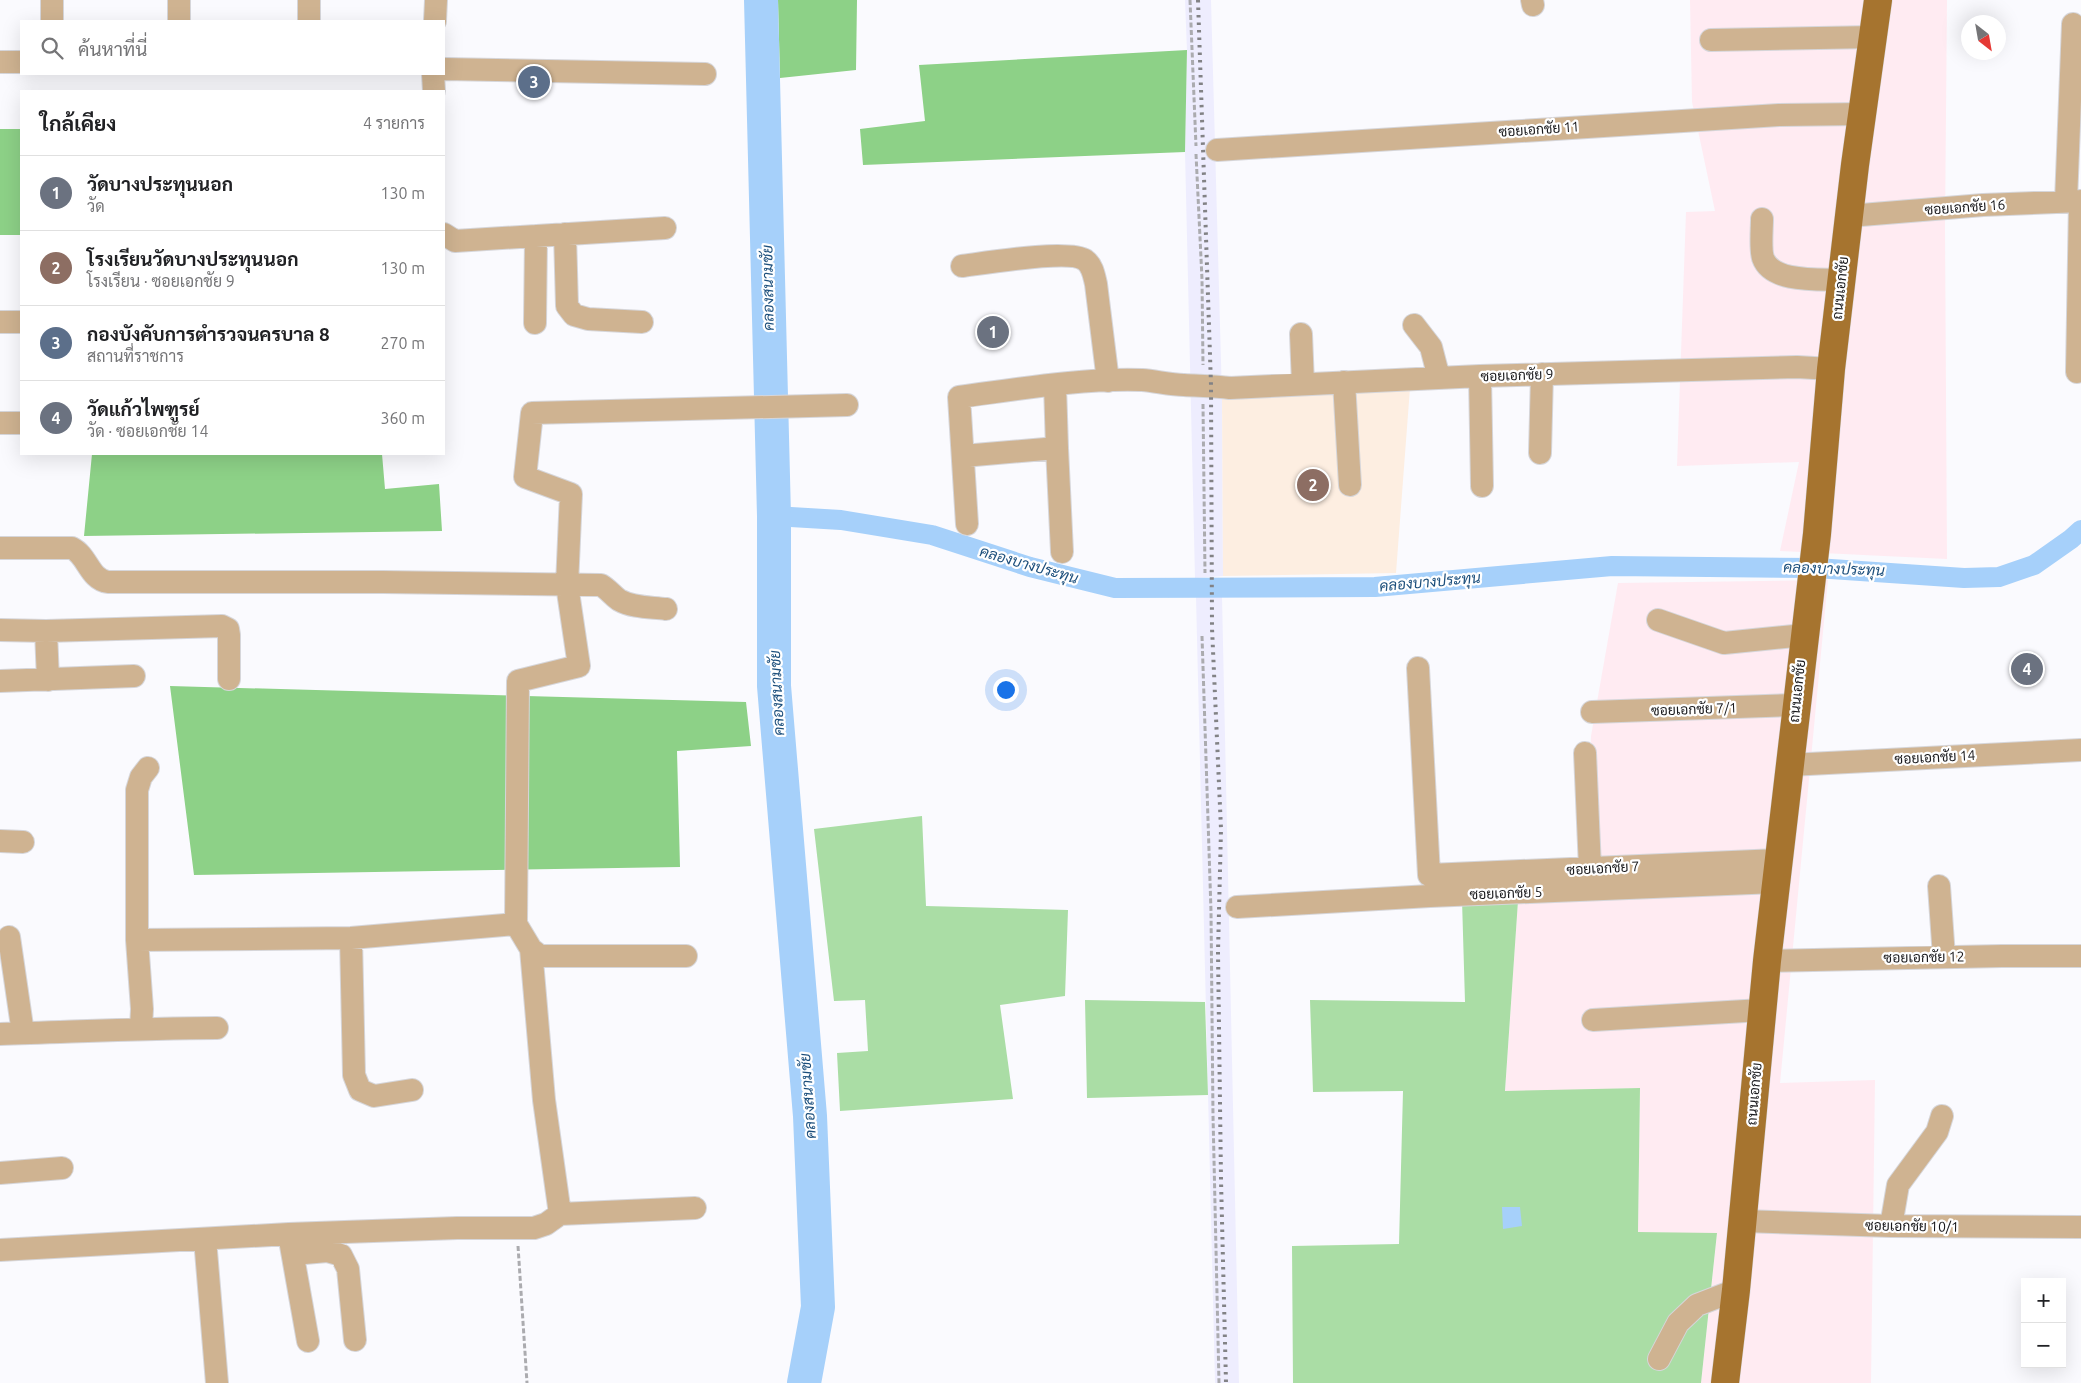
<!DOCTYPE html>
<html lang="th">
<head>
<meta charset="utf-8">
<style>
	:root { --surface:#fff; --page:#f6f6f6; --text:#202124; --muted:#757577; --line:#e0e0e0; --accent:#b45309 }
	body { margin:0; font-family:Ubuntu,Sarabun,sans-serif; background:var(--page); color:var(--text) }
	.controls { position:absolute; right:15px; bottom:15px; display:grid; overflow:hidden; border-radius:0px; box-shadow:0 5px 20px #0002 }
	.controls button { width:45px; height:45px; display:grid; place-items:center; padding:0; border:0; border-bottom:1px solid var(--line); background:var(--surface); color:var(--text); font:25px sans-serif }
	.compass { position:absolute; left:1961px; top:15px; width:45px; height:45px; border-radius:50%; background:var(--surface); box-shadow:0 5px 20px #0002; rotate:149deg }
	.you { position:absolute; left:1005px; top:689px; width:18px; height:18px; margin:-12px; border:4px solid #fff; border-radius:50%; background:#1a73e8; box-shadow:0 0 0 8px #1a73e833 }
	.badge { display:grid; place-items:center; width:32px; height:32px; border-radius:50%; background:var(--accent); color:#fff; font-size:16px; font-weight:700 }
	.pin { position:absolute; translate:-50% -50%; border:2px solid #fff; box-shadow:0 1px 5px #0006 }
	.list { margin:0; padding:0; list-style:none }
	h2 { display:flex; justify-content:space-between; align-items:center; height:65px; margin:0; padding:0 20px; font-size:21px }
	h2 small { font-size:16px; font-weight:400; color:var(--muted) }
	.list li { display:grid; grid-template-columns:32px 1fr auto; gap:15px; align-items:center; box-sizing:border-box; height:75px; padding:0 20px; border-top:1px solid var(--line) }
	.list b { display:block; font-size:19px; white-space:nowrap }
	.list p { margin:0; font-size:16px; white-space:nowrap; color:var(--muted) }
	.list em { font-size:16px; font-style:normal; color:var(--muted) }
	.icon { flex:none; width:28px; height:28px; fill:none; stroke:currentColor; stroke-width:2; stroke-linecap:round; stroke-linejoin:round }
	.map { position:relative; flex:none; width:2081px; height:1383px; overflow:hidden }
	.search { position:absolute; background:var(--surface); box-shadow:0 5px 20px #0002; left:20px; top:20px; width:425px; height:55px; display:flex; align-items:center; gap:12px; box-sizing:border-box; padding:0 18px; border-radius:0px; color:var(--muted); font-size:19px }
	.panel { position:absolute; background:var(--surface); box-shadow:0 5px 20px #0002; left:20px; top:90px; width:425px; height:365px; border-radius:0px }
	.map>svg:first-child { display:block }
</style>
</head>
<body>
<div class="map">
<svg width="2081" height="1383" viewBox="0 0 2081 1383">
	<rect width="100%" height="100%" fill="#fafafe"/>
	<!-- commercial -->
	<path fill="#ffebf2" d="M1690,0H1947L1945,227L1947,559L1780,551L1799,462L1677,466L1686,212L1715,211L1692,102Z
		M1828,580L1780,1083L1875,1080L1871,1383H1701L1717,1234L1638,1232L1640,1088L1505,1092L1518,901L1585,897L1591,736L1618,583Z"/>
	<!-- built -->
	<path fill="#eeedfe" d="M1185,0H1211L1222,397L1223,576L1195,578L1185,152L1187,51Z
		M1196,597H1222L1239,1383H1215Z"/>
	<!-- education -->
	<path fill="#fdeee1" d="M1410,388L1396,573L1223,576L1222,397Z"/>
	<!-- green -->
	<path fill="#aadda5" d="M922,816L926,906L1068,910L1065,996L1000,1005L1013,1099L840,1111L837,1053L868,1051L865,1000L834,1001L814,829Z
		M1462,900L1518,901L1505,1091L1640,1088L1638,1232L1717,1233L1701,1383H1293L1292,1246L1399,1244L1403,1091L1313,1092L1310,1000L1465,1002Z
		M1085,1000L1205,1002L1208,1095L1087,1098Z"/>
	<!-- forest -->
	<path fill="#8dd187" d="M778,0H857L856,70L780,78Z
		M1187,50L1185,152L863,165L860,129L925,121L919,65Z
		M0,129H21V235H0Z
		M92,454H382L385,489L439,484L442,531L84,536Z
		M170,686L746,702L751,746L677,751L680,867L194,875Z"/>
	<!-- water -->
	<path fill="#a6d0fa" d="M1502,1207H1520L1522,1226L1503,1229Z"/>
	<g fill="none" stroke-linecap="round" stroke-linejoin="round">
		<!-- canal -->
		<path stroke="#a6d0fa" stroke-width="20" d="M774,516L841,520L932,535L1030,567L1115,588L1375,587L1612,566L1816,568L1964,578L1999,577L2034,565L2071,539L2081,530"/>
		<!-- river -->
		<path stroke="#a6d0fa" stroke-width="34" d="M761,0L774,516V686L810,1116L818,1307L804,1383"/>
		<defs>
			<path id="minor" d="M179,0V21
				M1532,0L1533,5
				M52,21V0
				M309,21V0
				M435,21L436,0
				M1711,40L1873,37
				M0,62H21
				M444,69L705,74
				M433,74L434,91
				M1217,150L1779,115L1862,114
				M2066,201L2073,24
				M1849,216L1983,205L2081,201
				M1762,219C1762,229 1760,249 1763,258C1772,283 1819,279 1841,280
				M444,234L455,241L665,228
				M565,234L567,306L574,315L588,319L642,322
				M962,266C985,263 1069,249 1085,260C1093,266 1094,276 1096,284L1108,381
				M0,322H21
				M535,323L536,236
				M1414,325L1431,347L1439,378
				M1301,334L1303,384
				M2077,372L2080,201
				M1480,376L1482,486
				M1344,382L1350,485
				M0,423H21
				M1057,448L1062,552
				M1540,453L1542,374
				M963,456L1057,448L1055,385
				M967,524L959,397C1019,389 1082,378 1142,380C1156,381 1170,385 1184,385C1200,386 1215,386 1230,388L1480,376L1797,367L1831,369
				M0,548H72C88,556 89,579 108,582H383L601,585C608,589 612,595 619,600C633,608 651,607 666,609
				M1658,620L1724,643L1804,635
				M0,630L46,631L222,626L228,629L229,635V679
				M46,631L48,680
				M1418,668L1429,875L1778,860
				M0,681L134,676
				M1592,712L1796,705
				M1585,753L1590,868
				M1789,765L2081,750
				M0,841L23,842
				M1939,886L1944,957
				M1237,907L1430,896L1776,882
				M516,924L518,681L579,666L567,585L571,494L525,477L532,413L847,405
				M9,937L23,1033
				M351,938L354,1075L360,1090L374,1096L412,1090
				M137,940L351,938L516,924L531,949L540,956H686
				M531,949L544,1100L560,1214
				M1767,961L2002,956H2081
				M1593,1020L1762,1010
				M141,1028L142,1009L137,940V790L141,777L148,768
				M0,1034C72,1032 145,1028 217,1028
				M0,1173L62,1168
				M1743,1221L1891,1226L2081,1227
				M1891,1226L1898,1185L1937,1132L1942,1116
				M205,1239L217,1383
				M290,1240L308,1341
				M0,1250L289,1234L457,1228H534L546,1224L560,1214L695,1208
				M293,1254L327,1251L341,1255L348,1269L355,1340
				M1659,1359L1678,1323L1697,1305L1736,1290"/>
			<path id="major" d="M1725,1383L1736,1290L1767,961L1817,534L1831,369L1855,165L1878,0"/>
		</defs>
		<!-- minor casing -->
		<use href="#minor" stroke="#d6d6da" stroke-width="24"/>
		<!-- major casing -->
		<use href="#major" stroke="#d6d6da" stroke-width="29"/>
		<!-- path -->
		<path stroke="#ababaf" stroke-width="3" stroke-dasharray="5 2.5" stroke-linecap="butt" d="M1190,0L1196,146
			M1196,154L1202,279L1203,365
			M1203,404L1205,573
			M1202,636L1211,911L1213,1115L1219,1383
			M518,1246L527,1383"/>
		<!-- minor -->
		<use href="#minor" stroke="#cfb391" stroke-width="22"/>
		<!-- major -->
		<use href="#major" stroke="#a6742f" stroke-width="28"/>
		<!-- rail -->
		<path stroke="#828285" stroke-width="4" stroke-dasharray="2.5 5" stroke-linecap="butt" d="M1198,0L1211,385L1212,628L1221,829L1218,952L1221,1180L1226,1383"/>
	</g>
	<g text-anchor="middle" stroke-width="4.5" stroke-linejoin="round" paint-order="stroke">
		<!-- street labels -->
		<g font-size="14" fill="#17171a" stroke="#fff">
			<text transform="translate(1539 129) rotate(-4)" y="5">ซอยเอกชัย 11</text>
			<text transform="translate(1965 207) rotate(-4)" y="5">ซอยเอกชัย 16</text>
			<text transform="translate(1840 288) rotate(-84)" y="5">ถนนเอกชัย</text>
			<text transform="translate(1517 375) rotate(-2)" y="5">ซอยเอกชัย 9</text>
			<text transform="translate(1797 691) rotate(-84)" y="5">ถนนเอกชัย</text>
			<text transform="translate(1694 709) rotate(-2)" y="5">ซอยเอกชัย 7/1</text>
			<text transform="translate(1935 757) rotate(-3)" y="5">ซอยเอกชัย 14</text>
			<text transform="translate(1603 868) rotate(-3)" y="5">ซอยเอกชัย 7</text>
			<text transform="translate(1506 893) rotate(-2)" y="5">ซอยเอกชัย 5</text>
			<text transform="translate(1924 957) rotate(-1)" y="5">ซอยเอกชัย 12</text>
			<text transform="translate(1754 1094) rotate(-85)" y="5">ถนนเอกชัย</text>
			<text transform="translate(1912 1226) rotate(1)" y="5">ซอยเอกชัย 10/1</text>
		</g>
		<!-- water labels -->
		<g font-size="15" font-style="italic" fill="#1c4f7c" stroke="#fff">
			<text transform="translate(768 288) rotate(-91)" y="5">คลองสนามชัย</text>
			<text transform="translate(1029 565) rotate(16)" y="5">คลองบางประทุน</text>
			<text transform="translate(1834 569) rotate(2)" y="5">คลองบางประทุน</text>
			<text transform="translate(1430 582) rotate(-5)" y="5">คลองบางประทุน</text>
			<text transform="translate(777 693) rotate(-93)" y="5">คลองสนามชัย</text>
			<text transform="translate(808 1096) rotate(-94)" y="5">คลองสนามชัย</text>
		</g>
	</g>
</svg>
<div class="controls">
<button>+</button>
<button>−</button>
</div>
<svg class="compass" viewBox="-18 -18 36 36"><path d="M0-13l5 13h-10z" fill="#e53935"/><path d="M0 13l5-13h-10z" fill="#757577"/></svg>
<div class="you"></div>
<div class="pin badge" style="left:993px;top:332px;background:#6b7280">1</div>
<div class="pin badge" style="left:1313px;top:485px;background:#8d6e63">2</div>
<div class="pin badge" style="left:534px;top:82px;background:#5c6f8a">3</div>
<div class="pin badge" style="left:2027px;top:669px;background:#6b7280">4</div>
<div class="search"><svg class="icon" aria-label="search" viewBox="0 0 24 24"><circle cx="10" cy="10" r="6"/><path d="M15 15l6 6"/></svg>ค้นหาที่นี่</div>
<section class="panel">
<h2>ใกล้เคียง<small>4 รายการ</small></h2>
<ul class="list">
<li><span class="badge" style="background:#6b7280">1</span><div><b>วัดบางประทุนนอก</b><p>วัด</p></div><em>130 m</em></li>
<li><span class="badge" style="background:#8d6e63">2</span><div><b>โรงเรียนวัดบางประทุนนอก</b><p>โรงเรียน · ซอยเอกชัย 9</p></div><em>130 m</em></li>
<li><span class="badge" style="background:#5c6f8a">3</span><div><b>กองบังคับการตำรวจนครบาล 8</b><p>สถานที่ราชการ</p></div><em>270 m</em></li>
<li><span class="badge" style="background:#6b7280">4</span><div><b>วัดแก้วไพฑูรย์</b><p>วัด · ซอยเอกชัย 14</p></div><em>360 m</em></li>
</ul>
</section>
</div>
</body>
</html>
